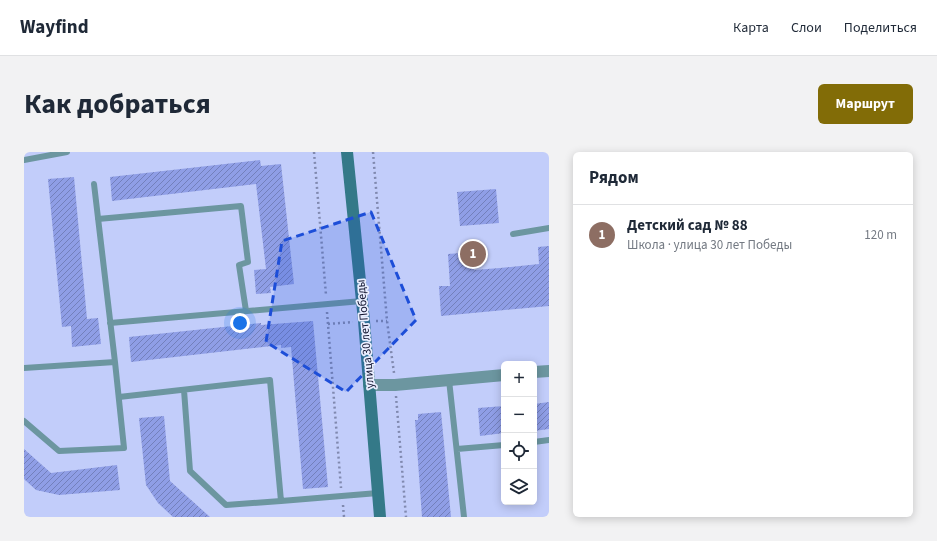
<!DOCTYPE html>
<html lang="ru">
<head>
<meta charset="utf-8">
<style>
	:root { --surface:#fff; --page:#f2f2f3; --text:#1f2937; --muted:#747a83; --line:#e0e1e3; --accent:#826c07 }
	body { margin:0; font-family:"Source Sans 3",sans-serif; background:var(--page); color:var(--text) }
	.controls { position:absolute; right:12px; bottom:12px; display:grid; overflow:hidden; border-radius:6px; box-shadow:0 2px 10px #0003 }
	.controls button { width:36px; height:36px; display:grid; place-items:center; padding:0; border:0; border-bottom:1px solid var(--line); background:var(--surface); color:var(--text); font:20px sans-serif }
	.you { position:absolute; left:216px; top:171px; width:14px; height:14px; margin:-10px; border:3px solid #fff; border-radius:50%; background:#1a73e8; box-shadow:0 0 0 6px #1a73e833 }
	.badge { display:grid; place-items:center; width:26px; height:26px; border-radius:50%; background:var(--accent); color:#fff; font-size:13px; font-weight:700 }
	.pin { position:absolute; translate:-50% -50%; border:2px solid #fff; box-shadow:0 1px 4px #0006 }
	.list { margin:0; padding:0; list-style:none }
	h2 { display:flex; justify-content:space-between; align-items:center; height:52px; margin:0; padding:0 16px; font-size:17px }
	h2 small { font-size:13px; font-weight:400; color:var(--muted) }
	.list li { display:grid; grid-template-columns:26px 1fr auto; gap:12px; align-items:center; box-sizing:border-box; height:60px; padding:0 16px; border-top:1px solid var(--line) }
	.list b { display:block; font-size:15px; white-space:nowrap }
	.list p { margin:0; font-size:13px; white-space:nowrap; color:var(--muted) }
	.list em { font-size:13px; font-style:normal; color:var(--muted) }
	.icon { flex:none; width:22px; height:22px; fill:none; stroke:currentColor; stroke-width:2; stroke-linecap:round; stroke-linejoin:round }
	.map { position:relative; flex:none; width:525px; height:365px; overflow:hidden; border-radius:6px }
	header { display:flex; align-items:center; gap:24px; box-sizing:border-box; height:56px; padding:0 20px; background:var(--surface); border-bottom:1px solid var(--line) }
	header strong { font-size:19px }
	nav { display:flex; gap:22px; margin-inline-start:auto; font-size:14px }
	.intro { display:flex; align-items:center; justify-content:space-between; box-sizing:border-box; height:96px; padding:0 24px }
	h1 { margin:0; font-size:28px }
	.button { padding:10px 18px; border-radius:6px; background:var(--accent); color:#fff; font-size:14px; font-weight:700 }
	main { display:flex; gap:24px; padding:0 24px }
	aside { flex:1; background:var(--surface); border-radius:6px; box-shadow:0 2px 10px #0003 }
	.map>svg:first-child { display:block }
</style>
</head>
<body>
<header>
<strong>Wayfind</strong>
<nav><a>Карта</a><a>Слои</a><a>Поделиться</a></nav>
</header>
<div class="intro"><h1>Как добраться</h1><a class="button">Маршрут</a></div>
<main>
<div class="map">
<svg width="525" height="365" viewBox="0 0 525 365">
	<defs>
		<pattern id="building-hatch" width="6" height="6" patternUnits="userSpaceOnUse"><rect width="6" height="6" fill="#8f9ee6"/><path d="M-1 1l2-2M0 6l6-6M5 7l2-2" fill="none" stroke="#7380bb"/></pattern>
	</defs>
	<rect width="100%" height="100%" fill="#c2cdfa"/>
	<!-- building -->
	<path fill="url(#building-hatch)" d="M236,8L237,14L257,12L270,132L246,135L247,141L232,142L230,118L242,117L232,32L88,49L86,25Z
		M50,25L63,167L74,166L77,192L48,195L47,174L38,175L24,27Z
		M472,37L475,71L436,74L433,40Z
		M525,94V154L417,164L415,134H426L424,102L449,100L450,118L476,116L515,112L514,95Z
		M289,169L304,335L279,337L267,195L257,196V193L107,210L105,185L237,171V173Z
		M525,250V277L510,279V252Z
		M480,254V281L456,284L454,256Z
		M417,260L427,365H398L391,268H394V262Z
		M140,264L146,329L186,365H149L134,351L122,333L115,266Z
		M0,297L27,321L93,313L96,338L35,343L12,338L0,327Z"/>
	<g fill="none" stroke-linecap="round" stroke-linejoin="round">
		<!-- path -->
		<path stroke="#8089af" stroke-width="2.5" stroke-dasharray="2 3" stroke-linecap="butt" d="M290,0L302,143
			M349,0L363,169L370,221
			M303,160L317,336
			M352,169H363
			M304,172L329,170
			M372,244L382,365
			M319,353L320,365"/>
		<!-- lane -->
		<path stroke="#6c96a0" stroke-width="6" d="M0,8L43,0
			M70,32L91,210
			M74,67L217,54L224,110L215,113L222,159
			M489,82L525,76
			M86,171L338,149
			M0,216L91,210L100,296L35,299L0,269
			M425,228L440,365
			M95,245L246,228L257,349L202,353L166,319L160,238
			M510,290L525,288
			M433,297L480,293
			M257,349L354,341"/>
		<!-- street -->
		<path stroke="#6c96a0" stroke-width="12" d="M510,220L525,219
			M345,233H371L480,223"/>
		<!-- secondary -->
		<path stroke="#347988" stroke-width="12" d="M323,0L340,169L356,365"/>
	</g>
	<!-- marked area -->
	<path fill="#1d4ed8" fill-opacity="0.2" stroke="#1d4ed8" stroke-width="3" stroke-dasharray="8 5" stroke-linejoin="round" d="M347,60L392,168L322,240L242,190L258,89Z"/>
	<g text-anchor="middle" stroke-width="3.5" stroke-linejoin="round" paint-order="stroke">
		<!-- street labels -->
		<g font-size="12" fill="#0f132e" stroke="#ebefff">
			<text transform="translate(341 182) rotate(-95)" y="4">улица 30 лет Победы</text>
		</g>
	</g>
</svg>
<div class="controls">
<button>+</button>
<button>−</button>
<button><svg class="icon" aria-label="locate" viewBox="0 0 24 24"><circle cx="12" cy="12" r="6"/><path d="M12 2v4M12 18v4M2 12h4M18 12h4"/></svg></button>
<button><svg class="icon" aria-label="layers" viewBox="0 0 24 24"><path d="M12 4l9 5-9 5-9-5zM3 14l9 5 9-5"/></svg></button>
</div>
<div class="you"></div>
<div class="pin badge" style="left:449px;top:102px;background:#8d6e63">1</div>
</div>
<aside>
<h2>Рядом<small></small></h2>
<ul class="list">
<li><span class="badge" style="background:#8d6e63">1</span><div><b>Детский сад № 88</b><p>Школа · улица 30 лет Победы</p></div><em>120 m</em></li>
</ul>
</aside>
</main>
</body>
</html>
